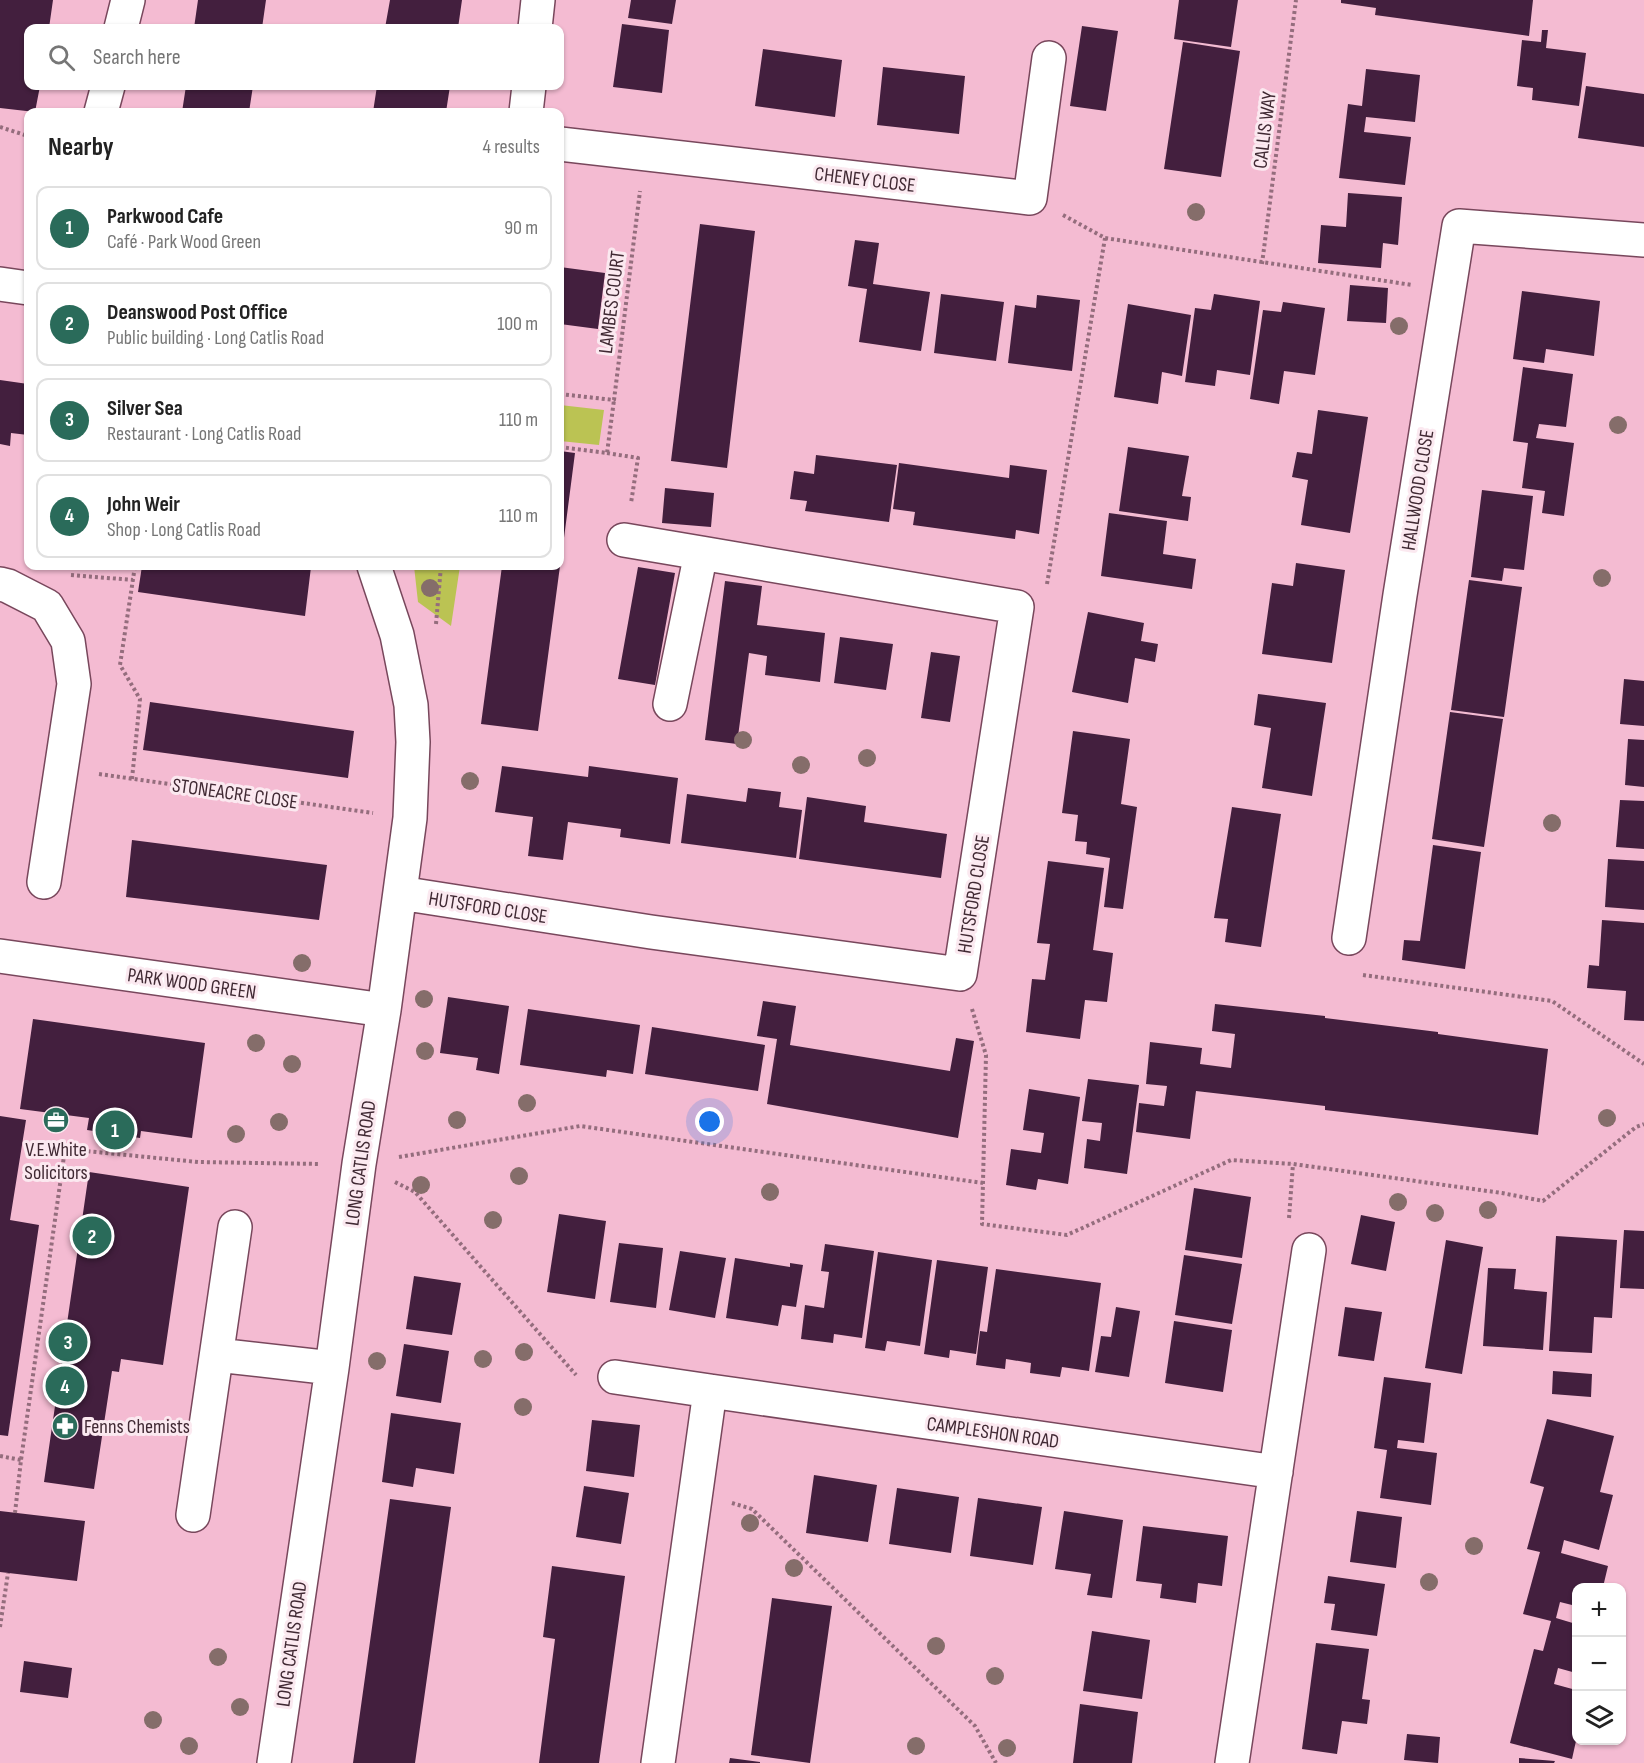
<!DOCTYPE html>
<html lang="en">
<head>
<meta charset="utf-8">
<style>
	:root { --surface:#fff; --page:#f6f6f6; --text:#222; --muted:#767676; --line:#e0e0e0; --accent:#2a6b5a }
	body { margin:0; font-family:"Sofia Sans Condensed",sans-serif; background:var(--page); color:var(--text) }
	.controls { position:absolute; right:18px; bottom:18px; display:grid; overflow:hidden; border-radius:12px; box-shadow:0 2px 4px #0004 }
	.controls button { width:54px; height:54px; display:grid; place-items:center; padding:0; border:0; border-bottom:2px solid var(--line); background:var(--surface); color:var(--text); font:30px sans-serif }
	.you { position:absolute; left:710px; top:1122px; width:21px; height:21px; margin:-15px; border:4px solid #fff; border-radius:50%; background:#1a73e8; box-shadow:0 0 0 9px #1a73e833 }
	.badge { display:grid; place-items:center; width:39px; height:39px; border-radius:50%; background:var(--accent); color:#fff; font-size:20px; font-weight:700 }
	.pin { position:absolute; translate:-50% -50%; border:3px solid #fff; box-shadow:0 2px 6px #0006 }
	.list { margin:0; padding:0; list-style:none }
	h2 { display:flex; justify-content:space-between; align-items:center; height:78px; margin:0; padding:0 24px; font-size:26px }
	h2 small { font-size:20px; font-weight:400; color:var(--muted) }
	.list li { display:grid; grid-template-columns:39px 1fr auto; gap:18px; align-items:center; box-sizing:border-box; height:84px; margin:0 12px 12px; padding:0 12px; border:2px solid var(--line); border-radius:12px }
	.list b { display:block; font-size:22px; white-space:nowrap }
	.list p { margin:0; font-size:20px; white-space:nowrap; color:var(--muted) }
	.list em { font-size:20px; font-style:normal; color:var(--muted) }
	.icon { flex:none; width:33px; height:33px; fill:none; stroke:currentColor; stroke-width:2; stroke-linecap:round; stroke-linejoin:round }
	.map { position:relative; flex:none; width:1644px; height:1763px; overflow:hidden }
	.search { position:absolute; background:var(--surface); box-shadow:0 2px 4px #0004; left:24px; top:24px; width:540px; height:66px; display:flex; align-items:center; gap:15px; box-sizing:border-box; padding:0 21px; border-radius:12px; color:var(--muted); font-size:22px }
	.panel { position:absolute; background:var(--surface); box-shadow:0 2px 4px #0004; left:24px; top:108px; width:540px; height:462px; border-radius:12px }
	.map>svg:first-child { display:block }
</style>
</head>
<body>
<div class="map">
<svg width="1644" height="1763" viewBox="0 0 1644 1763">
	<rect width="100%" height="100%" fill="#f4bbd2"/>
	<!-- green -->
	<path fill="#bbc353" d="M560,405L604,410L599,445L560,441Z
		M414,566H460L451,626L418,602Z"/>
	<!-- building -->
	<path fill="#431f3e" d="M0,0H53L49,28H28V86H40L35,112L0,108Z
		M198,0H266L262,28H194Z
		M390,0H462L458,28H385Z
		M631,0H676L672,24L628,18Z
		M1179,0H1238L1231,47L1174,39Z
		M1341,0H1533L1529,36L1375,15L1376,8L1341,3Z
		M622,24L669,30L662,93L613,87Z
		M1082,26L1118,31L1106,111L1070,106Z
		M1542,30H1548L1546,48L1586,53L1579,106L1532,100L1533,88L1517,86L1522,40L1541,42Z
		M1183,42L1240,51L1221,177L1164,169Z
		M763,49L842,60L835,117L755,106Z
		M883,67L965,76L959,134L877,125Z
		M1366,69L1420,75L1415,122L1366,117L1364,132L1411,137L1405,185L1339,178L1348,104L1362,106Z
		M186,86H253L249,112H182Z
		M377,86H450L446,112H373Z
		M1586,86L1644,94V147L1578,138Z
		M1348,193L1402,197L1398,245L1383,243L1381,268L1318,263L1321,225L1346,227Z
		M700,224L755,231L727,468L671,461Z
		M855,240L879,243L873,284L930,292L921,351L859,342L867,289L848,286Z
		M560,267L605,273L598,329L560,324Z
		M1350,285L1388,288L1386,323L1347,321Z
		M1522,291L1600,301L1594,356L1546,349L1544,363L1513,359Z
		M941,294L1004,302L996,361L934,353Z
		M1214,294L1260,301L1250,375L1217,370L1215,386L1185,382L1195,308L1211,310Z
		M1037,295L1080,300L1072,371L1008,363L1015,305L1036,308Z
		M1283,302L1325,308L1315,375L1284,371L1279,404L1250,399L1263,310L1281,312Z
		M1128,304L1191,315L1182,376L1162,372L1158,404L1114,397Z
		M1523,367L1573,374L1566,427L1539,424L1536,438L1574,443L1564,516L1542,513L1545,491L1522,488L1528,443L1513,441Z
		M0,380L28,384V435L11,433L10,446L0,444Z
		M1318,410L1368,417L1350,533L1301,525L1308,480L1292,477L1297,452L1312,454Z
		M1128,447L1189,456L1182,496L1191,497L1188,521L1119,511Z
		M560,451L575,453L561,561H560Z
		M816,455L897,465L889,522L805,511L807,501L790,499L794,471L814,474Z
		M899,463L1009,478L1010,465L1047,470L1039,534L1016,530L1015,539L913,525L915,512L893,509Z
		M665,488L714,493L711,527L662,523Z
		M1482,490L1533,496L1524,570L1504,568L1502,581L1471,577Z
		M1109,513L1167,521L1163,554L1196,559L1192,589L1101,576Z
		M1296,563L1345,570L1332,663L1262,654L1272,583L1293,586Z
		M142,566H297L311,567L305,616L138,592Z
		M502,566H560L538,731L481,724Z
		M638,567L675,573L655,685L618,679Z
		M1469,580L1522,587L1504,717L1451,710Z
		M725,581L762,586L757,625L825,633L820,682L765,675L767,656L749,653L737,744L705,740Z
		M1088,612L1144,623L1141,641L1158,644L1155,662L1135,658L1128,703L1072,692Z
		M840,637L893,644L886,690L834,683Z
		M931,652L960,656L950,722L921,718Z
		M1624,679L1644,681V726L1620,724Z
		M1258,694L1326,703L1312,796L1262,788L1271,728L1254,725Z
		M150,702L354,731L348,778L143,750Z
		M1450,712L1503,719L1484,847L1432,839Z
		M1073,731L1130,739L1121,804L1137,807L1123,909L1104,907L1110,858L1086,854L1087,842L1075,841L1078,815L1062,813Z
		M1628,739L1644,740V787L1625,785Z
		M502,766L588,777L589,766L678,778L670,844L620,837L621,829L568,822L563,860L528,856L533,817L495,812Z
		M748,788L781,792L779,807L802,810L796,858L681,843L687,794L746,802Z
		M807,797L866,806L864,822L947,834L941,878L799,859Z
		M1620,800L1644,801V849L1616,847Z
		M1232,807L1281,814L1261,947L1225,942L1228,919L1214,918Z
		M132,840L327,865L319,920L126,897Z
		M1433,845L1481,852L1465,969L1402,960L1404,940L1420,941Z
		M1608,859L1644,861V910L1605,907Z
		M1048,861L1104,868L1093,950L1113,953L1107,1002L1085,1000L1080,1039L1026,1032L1032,979L1045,980L1050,944L1037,943Z
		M1602,920L1644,923V1021L1624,1020L1626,991L1587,988L1589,965L1599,966Z
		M448,997L509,1006L499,1074L476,1070L478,1058L440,1053Z
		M763,1001L796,1006L790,1045L950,1071L956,1038L974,1041L958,1138L767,1104L777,1039L757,1036Z
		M1215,1004L1325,1016V1018L1438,1032V1034L1548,1049L1538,1135L1325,1110V1106L1196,1091L1190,1139L1136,1132L1139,1103L1164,1106L1167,1086L1146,1084L1150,1042L1202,1048L1200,1064L1231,1068L1235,1034L1212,1031Z
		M528,1009L640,1025L633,1074L607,1070L606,1077L520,1065Z
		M33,1019L205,1043L192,1138L141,1131L140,1138L87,1130L89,1118L20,1109Z
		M652,1027L765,1045L758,1091L645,1074Z
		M1088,1079L1139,1085L1127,1174L1084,1168L1087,1139L1100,1141L1102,1123L1082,1121Z
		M1029,1089L1080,1097L1068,1184L1038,1179L1036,1190L1006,1185L1011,1149L1041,1153L1044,1133L1023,1130Z
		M0,1116L26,1120L10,1220L39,1225L8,1436L0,1435Z
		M89,1172L189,1187L163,1365L121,1359L119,1372L112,1371L94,1489L44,1482Z
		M1194,1188L1251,1197L1242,1258L1185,1250Z
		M559,1214L606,1221L595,1299L547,1292Z
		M1361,1215L1395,1222L1386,1271L1351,1264Z
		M1624,1230L1644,1231V1289L1620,1288Z
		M1556,1236L1617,1240L1612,1318L1594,1317L1592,1353L1549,1351Z
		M1446,1240L1483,1247L1462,1374L1425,1368Z
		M619,1243L663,1248L656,1308L610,1302Z
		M825,1244L874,1251L862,1338L834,1334L833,1343L801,1339L805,1305L824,1308L829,1272L821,1271Z
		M680,1251L726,1258L715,1318L669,1310Z
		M878,1252L932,1260L920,1346L887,1341L885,1351L865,1348Z
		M1184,1255L1242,1264L1232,1324L1175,1315Z
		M735,1258L790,1267V1263L803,1265L796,1307L782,1305L778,1326L726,1318Z
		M937,1260L988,1267L976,1354L950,1350L949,1358L924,1354Z
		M1488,1268L1516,1269L1514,1289L1547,1292L1543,1350L1483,1346Z
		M996,1269L1101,1283L1089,1371L1062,1367L1060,1377L1030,1373L1031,1363L1006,1359L1005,1369L976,1365L980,1331L987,1332Z
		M414,1276L461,1283L452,1335L406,1329Z
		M1116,1307L1140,1311L1129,1377L1095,1372L1101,1336L1111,1337Z
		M1345,1307L1382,1312L1374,1361L1338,1356Z
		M1174,1321L1232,1330L1223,1392L1165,1383Z
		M404,1344L449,1351L441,1403L396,1396Z
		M1553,1371L1592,1374L1591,1397L1552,1394Z
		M1384,1377L1431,1383L1424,1443L1398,1440L1397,1448L1437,1453L1431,1505L1380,1498L1387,1450L1374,1448Z
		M391,1413L461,1423L454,1474L416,1468L413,1487L382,1482Z
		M1547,1419L1614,1436L1600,1492L1613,1495L1599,1550L1564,1540L1561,1553L1608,1566L1603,1587H1576V1606L1560,1602L1556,1618L1576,1624V1673L1558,1668L1554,1684L1576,1690V1741L1572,1759L1510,1743L1534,1649L1543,1651L1551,1621L1523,1614L1540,1552L1527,1549L1544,1487L1530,1483Z
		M592,1420L640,1425L634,1477L586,1471Z
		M814,1475L877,1485L868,1542L806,1533Z
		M584,1486L629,1493L621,1544L576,1537Z
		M897,1488L959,1497L951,1553L889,1544Z
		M978,1498L1042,1507L1033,1565L970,1556Z
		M390,1499L451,1507L415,1763H353Z
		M0,1511L85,1521L77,1581L0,1572Z
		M1064,1511L1123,1520L1112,1598L1087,1595L1091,1574L1055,1569Z
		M1357,1511L1402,1517L1396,1568L1350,1562Z
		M1143,1526L1228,1536L1222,1586L1198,1583L1196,1603L1160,1598L1162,1584L1136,1581Z
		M552,1566L625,1576L599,1763H539L555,1639L543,1637Z
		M1328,1576L1385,1584L1377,1636L1331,1630L1335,1604L1324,1603Z
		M772,1598L832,1606L810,1763L751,1755Z
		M1092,1631L1150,1640L1142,1699L1083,1691Z
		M1316,1643L1369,1649L1362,1699L1370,1700L1367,1724L1342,1721L1337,1754L1302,1749Z
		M24,1661L72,1668L68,1698L20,1692Z
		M1080,1704L1138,1712L1132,1763H1073Z
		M1407,1734L1440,1737L1438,1763L1404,1760Z
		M730,1758L760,1762V1763H729Z
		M1519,1758L1555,1761L1554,1763H1519Z"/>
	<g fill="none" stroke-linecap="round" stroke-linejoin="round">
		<defs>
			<path id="minor" d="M121,28L128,0
				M535,28L538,0
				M101,112L108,86
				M526,112L529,86
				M560,144L1030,198L1049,58
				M0,284L28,288
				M624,540L701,553
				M0,584L8,586L47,606L68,641L74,684L44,882
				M400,893L651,932L960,974L1017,607L701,553L670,704
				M1349,938L1400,595L1459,226L1644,240
				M0,956L384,1010
				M217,1355L332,1368
				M615,1377L710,1391
				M193,1515L235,1227
				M274,1763L332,1368L359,1164L384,1010L410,818L413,742L411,705L397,635L374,566
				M658,1763L710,1391L1276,1472
				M1232,1763L1309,1250"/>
		</defs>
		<!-- minor casing -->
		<use href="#minor" stroke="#78475c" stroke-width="36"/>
		<!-- path -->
		<path stroke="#946d7d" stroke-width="4" stroke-dasharray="3 3" stroke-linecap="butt" d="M0,127L28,136
			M1063,215L1105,238L1412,285
			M1262,264L1296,0
			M560,394L614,400L640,191
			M560,447L607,453L614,400
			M607,453L638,458L631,503
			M71,575L133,580
			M1047,584L1105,238
			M436,624L441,566
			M99,774L373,813
			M132,779L140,699L120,665L135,566
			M1363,975L1552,1001L1644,1064
			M972,1009L986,1055L982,1224L1067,1235L1231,1160L1293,1164L1502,1193L1543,1201L1636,1127L1644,1124
			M399,1157L580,1126L983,1183
			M395,1182L415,1192L576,1375
			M1289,1218L1293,1164
			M0,1456L21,1460
			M732,1503L752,1509L975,1726L996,1763
			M15,1513L21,1460L65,1149L198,1162L320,1164
			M0,1627L8,1573"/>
		<!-- minor -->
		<use href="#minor" stroke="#fff" stroke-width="33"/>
	</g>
	<!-- trees -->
	<g fill="#856d6a">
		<circle cx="1196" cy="212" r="9"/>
		<circle cx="1399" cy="326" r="9"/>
		<circle cx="1618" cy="425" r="9"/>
		<circle cx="1602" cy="578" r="9"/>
		<circle cx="430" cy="588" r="9"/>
		<circle cx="743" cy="740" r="9"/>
		<circle cx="867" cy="758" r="9"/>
		<circle cx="801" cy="765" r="9"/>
		<circle cx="470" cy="781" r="9"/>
		<circle cx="1552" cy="823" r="9"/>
		<circle cx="302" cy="963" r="9"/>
		<circle cx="424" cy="999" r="9"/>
		<circle cx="256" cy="1043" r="9"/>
		<circle cx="425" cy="1051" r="9"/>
		<circle cx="292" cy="1064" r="9"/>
		<circle cx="527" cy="1103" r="9"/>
		<circle cx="1607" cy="1118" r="9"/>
		<circle cx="457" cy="1120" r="9"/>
		<circle cx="279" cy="1122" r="9"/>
		<circle cx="236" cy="1134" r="9"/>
		<circle cx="519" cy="1176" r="9"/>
		<circle cx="421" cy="1185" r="9"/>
		<circle cx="770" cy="1192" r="9"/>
		<circle cx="1398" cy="1202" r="9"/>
		<circle cx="1488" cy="1210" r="9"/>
		<circle cx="1435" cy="1213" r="9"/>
		<circle cx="493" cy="1220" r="9"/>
		<circle cx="524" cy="1352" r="9"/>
		<circle cx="483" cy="1359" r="9"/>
		<circle cx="377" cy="1361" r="9"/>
		<circle cx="523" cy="1407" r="9"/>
		<circle cx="750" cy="1523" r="9"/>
		<circle cx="1474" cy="1546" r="9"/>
		<circle cx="794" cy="1568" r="9"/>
		<circle cx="1429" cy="1582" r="9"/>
		<circle cx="936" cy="1646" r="9"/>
		<circle cx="218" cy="1657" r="9"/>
		<circle cx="995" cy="1676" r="9"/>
		<circle cx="240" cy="1707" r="9"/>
		<circle cx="153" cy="1720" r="9"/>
		<circle cx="189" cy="1746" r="9"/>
		<circle cx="916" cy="1746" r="9"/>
		<circle cx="1007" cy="1748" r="9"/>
	</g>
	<!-- icons -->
	<defs>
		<symbol id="office-disc" viewBox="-11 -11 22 22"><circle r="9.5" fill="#2a6b5a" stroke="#fbe9f0"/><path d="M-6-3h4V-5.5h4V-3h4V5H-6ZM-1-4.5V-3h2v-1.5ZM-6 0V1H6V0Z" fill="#fff"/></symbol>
		<symbol id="pharmacy-disc" viewBox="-11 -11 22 22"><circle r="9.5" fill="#2a6b5a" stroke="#fbe9f0"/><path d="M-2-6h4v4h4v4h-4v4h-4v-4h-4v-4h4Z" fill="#fff"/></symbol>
	</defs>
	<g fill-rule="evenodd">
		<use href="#office-disc" x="41" y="1105" width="30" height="30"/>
		<use href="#pharmacy-disc" x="50" y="1411" width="30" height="30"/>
	</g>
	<g text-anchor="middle" stroke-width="6" stroke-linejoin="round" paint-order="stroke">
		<!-- street labels -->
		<g font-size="20" fill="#402933" stroke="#fbe9f0">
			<text transform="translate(1264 130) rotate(-83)" y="7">CALLIS WAY</text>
			<text transform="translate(865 179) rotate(7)" y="7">CHENEY CLOSE</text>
			<text transform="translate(611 302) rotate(-83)" y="7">LAMBES COURT</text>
			<text transform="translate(1417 490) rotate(-81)" y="7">HALLWOOD CLOSE</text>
			<text transform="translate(235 793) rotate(8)" y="7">STONEACRE CLOSE</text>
			<text transform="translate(973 894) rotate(-81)" y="7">HUTSFORD CLOSE</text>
			<text transform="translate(488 907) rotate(9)" y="7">HUTSFORD CLOSE</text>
			<text transform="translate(192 983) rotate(8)" y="7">PARK WOOD GREEN</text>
			<text transform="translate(360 1163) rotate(-82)" y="7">LONG CATLIS ROAD</text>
			<text transform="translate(993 1432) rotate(8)" y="7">CAMPLESHON ROAD</text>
			<text transform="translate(291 1644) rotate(-82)" y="7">LONG CATLIS ROAD</text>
		</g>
		<!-- poi labels -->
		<g font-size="20" fill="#402933" stroke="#fbe9f0">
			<text x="56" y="1156">V.E.White<tspan x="56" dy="23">Solicitors</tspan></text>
			<text x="84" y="1433" text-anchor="start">Fenns Chemists</text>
		</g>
	</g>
</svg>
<div class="controls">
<button>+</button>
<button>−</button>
<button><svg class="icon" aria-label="layers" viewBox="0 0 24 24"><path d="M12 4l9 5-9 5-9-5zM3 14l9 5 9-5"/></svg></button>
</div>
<div class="you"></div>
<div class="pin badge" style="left:115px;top:1130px">1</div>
<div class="pin badge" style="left:92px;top:1236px">2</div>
<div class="pin badge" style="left:68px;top:1342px">3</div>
<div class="pin badge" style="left:65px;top:1386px">4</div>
<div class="search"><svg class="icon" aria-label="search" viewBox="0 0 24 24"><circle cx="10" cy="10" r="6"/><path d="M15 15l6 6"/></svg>Search here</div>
<section class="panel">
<h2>Nearby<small>4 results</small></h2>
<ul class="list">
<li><span class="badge">1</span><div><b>Parkwood Cafe</b><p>Café · Park Wood Green</p></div><em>90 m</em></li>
<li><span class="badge">2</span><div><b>Deanswood Post Office</b><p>Public building · Long Catlis Road</p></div><em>100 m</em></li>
<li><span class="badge">3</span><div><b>Silver Sea</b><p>Restaurant · Long Catlis Road</p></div><em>110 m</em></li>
<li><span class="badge">4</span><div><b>John Weir</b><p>Shop · Long Catlis Road</p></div><em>110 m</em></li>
</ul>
</section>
</div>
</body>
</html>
